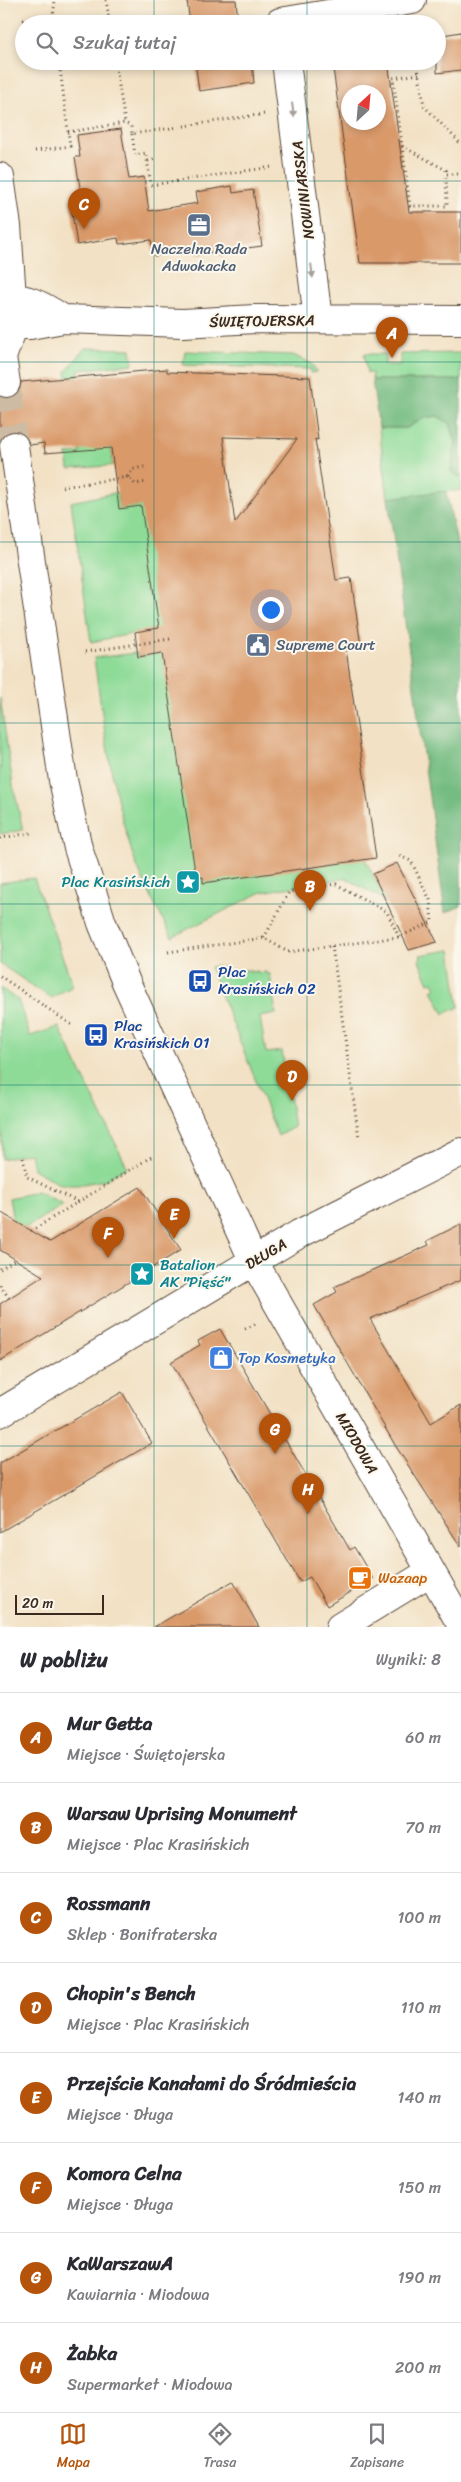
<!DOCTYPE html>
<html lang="pl">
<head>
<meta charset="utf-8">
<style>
	:root { --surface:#fff; --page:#f2f2f3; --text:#2b2b33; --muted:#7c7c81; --line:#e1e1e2; --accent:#b45309 }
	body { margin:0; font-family:Sriracha,sans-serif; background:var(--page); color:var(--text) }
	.compass { position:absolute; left:341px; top:85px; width:45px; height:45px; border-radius:50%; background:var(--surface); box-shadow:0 2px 8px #0003; rotate:26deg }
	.scale { position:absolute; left:15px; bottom:12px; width:89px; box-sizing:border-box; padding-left:5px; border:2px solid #3b2a1e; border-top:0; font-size:14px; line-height:18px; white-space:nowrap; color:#3b2a1e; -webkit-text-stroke:4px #fbf7ec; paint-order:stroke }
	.you { position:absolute; left:270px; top:609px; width:18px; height:18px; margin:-12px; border:4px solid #fff; border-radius:50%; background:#1a73e8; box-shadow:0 0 0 8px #1a73e833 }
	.badge { display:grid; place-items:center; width:32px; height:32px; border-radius:50%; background:var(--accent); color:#fff; font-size:16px; font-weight:700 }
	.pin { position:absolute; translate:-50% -41px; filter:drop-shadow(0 1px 2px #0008) }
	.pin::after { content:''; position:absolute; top:26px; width:18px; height:15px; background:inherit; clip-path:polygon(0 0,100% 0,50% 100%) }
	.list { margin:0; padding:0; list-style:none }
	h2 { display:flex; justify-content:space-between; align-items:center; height:65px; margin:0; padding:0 20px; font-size:21px }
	h2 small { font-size:16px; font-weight:400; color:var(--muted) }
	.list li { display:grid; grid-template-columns:32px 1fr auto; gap:15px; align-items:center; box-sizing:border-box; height:90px; padding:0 20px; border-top:1px solid var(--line) }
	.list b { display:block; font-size:19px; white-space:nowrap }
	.list p { margin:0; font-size:16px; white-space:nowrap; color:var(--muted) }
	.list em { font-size:16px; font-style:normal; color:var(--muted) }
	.icon { flex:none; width:28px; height:28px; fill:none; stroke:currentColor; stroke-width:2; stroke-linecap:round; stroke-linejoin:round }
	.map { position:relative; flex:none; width:461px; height:1627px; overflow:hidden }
	.search { position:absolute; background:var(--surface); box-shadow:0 2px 8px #0003; left:15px; right:15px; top:15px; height:55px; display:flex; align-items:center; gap:12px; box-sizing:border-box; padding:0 18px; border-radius:28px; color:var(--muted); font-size:19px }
	.sheet { height:785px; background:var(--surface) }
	nav { display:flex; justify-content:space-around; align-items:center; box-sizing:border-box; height:70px; border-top:1px solid var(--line); background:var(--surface); font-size:14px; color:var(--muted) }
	nav a { display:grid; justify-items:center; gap:2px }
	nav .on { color:var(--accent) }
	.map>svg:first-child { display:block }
</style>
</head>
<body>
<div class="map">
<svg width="461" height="1627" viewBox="0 0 461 1627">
	<rect width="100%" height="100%" fill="#fbf7ec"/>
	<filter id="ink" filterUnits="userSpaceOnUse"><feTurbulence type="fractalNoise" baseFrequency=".02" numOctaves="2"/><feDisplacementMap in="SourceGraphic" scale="10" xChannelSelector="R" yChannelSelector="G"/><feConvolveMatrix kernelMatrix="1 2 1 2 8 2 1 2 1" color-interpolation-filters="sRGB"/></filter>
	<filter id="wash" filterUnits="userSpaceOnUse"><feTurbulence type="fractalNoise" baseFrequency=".0096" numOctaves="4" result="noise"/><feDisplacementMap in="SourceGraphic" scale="20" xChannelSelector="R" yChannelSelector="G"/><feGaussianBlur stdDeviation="1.12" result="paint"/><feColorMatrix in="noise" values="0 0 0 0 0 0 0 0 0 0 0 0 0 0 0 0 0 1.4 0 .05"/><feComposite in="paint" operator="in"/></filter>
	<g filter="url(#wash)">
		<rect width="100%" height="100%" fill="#f2e1c4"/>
		<!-- green -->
		<path fill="#8edb98" stroke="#64825b" d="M85,348L131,349L133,364L79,370L77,377L67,378L66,372Z
			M185,351L293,355L312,364L316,372L310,373L311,369L183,365Z
			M461,353V380H372V373H367L364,354H385V365H400V354Z
			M437,416L450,423L456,442L451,471L461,478V490L388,498L379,428H407L423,418Z
			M114,437L111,448L112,463H144L69,469L67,454L80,453V440Z
			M148,486L117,495L119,509L150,504L168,627L91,642L71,502Z
			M172,651L364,857L386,901L346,878L262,892L172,937C159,912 145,887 135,861C112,796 104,726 94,658L137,653L138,657Z
			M0,698L13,785L23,830L0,834Z
			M34,878L73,986L51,998L0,964V883Z
			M451,950L459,1007L444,1014L432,990L436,988L433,982L429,983L419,960L421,958L420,955Z
			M217,966L218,968L225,967L226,970H250V972L258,971V973L266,972L267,974H270L276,1014L260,1017L266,1053L282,1051L294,1127L278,1136L210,967Z
			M0,988L18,1000L30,1036L59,1027L127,1167L105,1180L78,1185H61L33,1169L30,1153L2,1159Z
			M37,1192L63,1205L25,1228L13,1220L9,1198Z"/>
		<!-- forest -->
		<path fill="#72bb80" stroke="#56724f" d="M372,380H461V478L451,471L456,442L450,423L437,416L423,418L407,428H379Z
			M446,491L461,562V906L445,913L388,498Z"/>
		<g id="blocks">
			<!-- building -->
			<path fill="#d99969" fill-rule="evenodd" d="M187,0H236L238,21L242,20V24H190Z
				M461,32V70L437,73V36Z
				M195,61H252L254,83L199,91Z
				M332,61H388L409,212H461V263H360ZM348,92H378V122H348Z
				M121,129L129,179L144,177L149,211L198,203L196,192L232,186L233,193L253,190L262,246L240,249L241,253L219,256L218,251L196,255L195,250L154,256L151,240L119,244L118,238L77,245L70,200L82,199L75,157H80L77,135Z
				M167,369V372L310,377L318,440L315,439L336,580L351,578L361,646L346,649L376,858L203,883V877L196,878L162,653L138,657L135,632L159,628L141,506L119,509L111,448L45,453L44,443L30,445L26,437L19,431H11L5,434L0,439V397L8,398L15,395L20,389L21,382ZM223,437L297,439L235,523L227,466Z
				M397,863L437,942L409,950L373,874Z
				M140,1187L181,1250L0,1361V1304L43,1276L0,1250V1212L50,1242Z
				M461,1224V1280L370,1319L431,1423L461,1405V1547L395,1445L314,1305L337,1292L334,1287L429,1245L427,1241Z
				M220,1329L350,1550L354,1547L373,1579L327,1606L310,1577L300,1582L171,1362L200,1345L198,1341Z
				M122,1392L152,1443L0,1532V1463Z
				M233,1581L259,1627H154Z"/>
		</g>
	</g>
	<g filter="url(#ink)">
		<use href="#blocks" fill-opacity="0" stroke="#564537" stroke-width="1"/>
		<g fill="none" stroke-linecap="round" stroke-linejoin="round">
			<!-- minor-tunnel -->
			<path stroke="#cdbca3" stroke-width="28" stroke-dasharray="28 14" stroke-linecap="butt" d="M6,383L14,446"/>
			<defs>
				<path id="minor" d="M280,22L412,0
					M286,61L318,319
					M0,177L7,226L12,297L11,333L2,357L6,383
					M0,296C28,298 40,304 63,319
					M0,324L30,325L63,319L183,323L255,319L461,320
					M14,446L63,780L78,848L102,923L126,982L254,1262L461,1624
					M0,1413L299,1234L461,1152
					M340,1627L430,1572"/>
			</defs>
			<!-- minor casing -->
			<use href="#minor" stroke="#564537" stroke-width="30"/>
			<!-- path -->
			<path stroke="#564537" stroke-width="3" stroke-dasharray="1 4" stroke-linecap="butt" d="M106,0L110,24
				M53,18L55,0
				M23,20L53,18L54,24
				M115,61L125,123
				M417,61L424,106L461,144
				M419,74L393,78L410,206H447L446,174
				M68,132L125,123L131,126L132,134L264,114
				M132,134L135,155L146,153L151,185L272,167
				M402,146L446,170V174H461
				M35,151L70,146L59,61
				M148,161L156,159
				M128,477L133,469L145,467
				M62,487L128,477L135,484L147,482
				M85,652L170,639
				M0,838L31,833
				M264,938L289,892L336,884L387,912L399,937
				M332,946L359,1138
				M168,952L264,938L288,952L399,937L432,922L430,900L411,861L397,855
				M0,976L72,1025
				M23,1158L27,1177L78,1202
				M31,1231L151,1157
				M0,1269L16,1259
				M0,1285L9,1298
				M245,1329L256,1324"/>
			<!-- minor -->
			<use href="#minor" stroke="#fff" stroke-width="28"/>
		</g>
		<!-- one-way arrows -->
		<defs><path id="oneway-solid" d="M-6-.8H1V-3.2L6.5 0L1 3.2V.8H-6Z" transform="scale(1.25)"/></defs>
		<g fill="#a79f9a">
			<use href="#oneway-solid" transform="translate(293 110) rotate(82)"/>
			<use href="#oneway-solid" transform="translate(312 271) rotate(83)"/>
		</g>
	</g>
	<!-- grid -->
	<path fill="none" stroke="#0f766e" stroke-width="1" stroke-opacity="0.55" d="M154,0V24M307,0V24M154,61V1627M307,61V1627M0,181H461M0,362H461M0,542H461M0,723H461M0,904H461M0,1085H461M0,1265H461M0,1446H461"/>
	<!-- icons -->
	<defs>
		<symbol id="office-square" viewBox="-11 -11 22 22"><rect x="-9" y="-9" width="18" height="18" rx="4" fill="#5c6f8a" stroke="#fbf7ec"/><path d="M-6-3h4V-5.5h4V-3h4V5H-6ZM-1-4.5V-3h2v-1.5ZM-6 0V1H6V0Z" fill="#fff"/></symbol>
		<symbol id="civic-square" viewBox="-11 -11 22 22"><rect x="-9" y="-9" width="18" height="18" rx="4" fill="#5c6f8a" stroke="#fbf7ec"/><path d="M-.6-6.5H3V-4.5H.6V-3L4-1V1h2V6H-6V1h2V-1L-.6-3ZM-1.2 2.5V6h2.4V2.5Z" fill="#fff"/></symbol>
		<symbol id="sight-square" viewBox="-11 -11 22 22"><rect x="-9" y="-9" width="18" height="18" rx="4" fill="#0f9aa8" stroke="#fbf7ec"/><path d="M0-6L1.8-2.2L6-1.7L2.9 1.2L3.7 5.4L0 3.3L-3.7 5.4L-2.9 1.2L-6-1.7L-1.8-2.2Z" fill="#fff"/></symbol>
		<symbol id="bus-square" viewBox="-11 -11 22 22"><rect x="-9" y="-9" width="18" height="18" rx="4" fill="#1a4fb4" stroke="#fbf7ec"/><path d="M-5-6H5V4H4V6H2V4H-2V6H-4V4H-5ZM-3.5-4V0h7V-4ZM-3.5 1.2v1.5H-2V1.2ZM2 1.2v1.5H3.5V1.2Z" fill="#fff"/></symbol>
		<symbol id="shop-square" viewBox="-11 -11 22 22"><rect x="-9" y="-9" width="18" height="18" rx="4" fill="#3f7fe0" stroke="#fbf7ec"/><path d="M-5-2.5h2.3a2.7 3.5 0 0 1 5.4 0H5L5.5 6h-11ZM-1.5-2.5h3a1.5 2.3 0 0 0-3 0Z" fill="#fff"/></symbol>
		<symbol id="cafe-square" viewBox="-11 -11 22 22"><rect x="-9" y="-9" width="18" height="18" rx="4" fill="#e8710a" stroke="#fbf7ec"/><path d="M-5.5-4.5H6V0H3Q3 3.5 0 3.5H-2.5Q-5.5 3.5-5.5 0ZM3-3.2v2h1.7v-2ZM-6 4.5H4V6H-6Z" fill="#fff"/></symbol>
	</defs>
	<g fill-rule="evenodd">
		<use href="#office-square" x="185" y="211" width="28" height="28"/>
		<use href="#civic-square" x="244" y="631" width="28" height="28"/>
		<use href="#sight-square" x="174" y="868" width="28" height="28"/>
		<use href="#bus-square" x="186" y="967" width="28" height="28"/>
		<use href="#bus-square" x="82" y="1021" width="28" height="28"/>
		<use href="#sight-square" x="128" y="1260" width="28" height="28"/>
		<use href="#shop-square" x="207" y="1344" width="28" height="28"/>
		<use href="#cafe-square" x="346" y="1564" width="28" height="28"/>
	</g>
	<g text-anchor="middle" stroke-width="4" stroke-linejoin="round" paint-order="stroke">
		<!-- street labels -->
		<g font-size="15" fill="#3b2a1e" stroke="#fbf7ec">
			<text transform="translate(303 190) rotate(-97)" y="5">NOWINIARSKA</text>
			<text transform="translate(262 321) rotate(-1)" y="5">ŚWIĘTOJERSKA</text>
			<text transform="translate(266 1254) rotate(-31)" y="5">DŁUGA</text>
			<text transform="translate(357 1443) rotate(60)" y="5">MIODOWA</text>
		</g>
		<!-- service labels -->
		<g font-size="15" fill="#4e5e75" stroke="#fbf7ec">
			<text x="199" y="254">Naczelna Rada<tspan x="199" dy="17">Adwokacka</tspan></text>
			<text x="276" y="650" text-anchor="start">Supreme Court</text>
		</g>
		<!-- culture labels -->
		<g font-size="15" fill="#0d838f" stroke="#fbf7ec" text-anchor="end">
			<text x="170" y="887">Plac Krasińskich</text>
			<text x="160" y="1270" text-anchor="start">Batalion<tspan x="160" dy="17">AK "Pięść"</tspan></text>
		</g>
		<!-- transit labels -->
		<g font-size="15" fill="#164399" stroke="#fbf7ec" text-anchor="start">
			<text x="218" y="977">Plac<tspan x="218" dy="17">Krasińskich 02</tspan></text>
			<text x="114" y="1031">Plac<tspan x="114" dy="17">Krasińskich 01</tspan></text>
		</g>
		<!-- shop labels -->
		<g font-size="15" fill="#366cbe" stroke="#fbf7ec" text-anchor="start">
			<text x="238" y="1363">Top Kosmetyka</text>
		</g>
		<!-- food labels -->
		<g font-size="15" fill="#c56008" stroke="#fbf7ec" text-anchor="start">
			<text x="378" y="1583">Wazaap</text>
		</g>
	</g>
</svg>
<svg class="compass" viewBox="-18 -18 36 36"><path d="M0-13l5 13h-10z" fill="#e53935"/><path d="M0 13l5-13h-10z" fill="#7c7c81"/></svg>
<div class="scale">20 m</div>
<div class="you"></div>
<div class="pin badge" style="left:392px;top:358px">A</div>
<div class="pin badge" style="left:310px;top:911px">B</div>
<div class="pin badge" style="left:84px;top:229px">C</div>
<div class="pin badge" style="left:292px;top:1101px">D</div>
<div class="pin badge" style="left:174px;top:1239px">E</div>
<div class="pin badge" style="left:108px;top:1258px">F</div>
<div class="pin badge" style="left:275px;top:1454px">G</div>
<div class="pin badge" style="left:308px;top:1514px">H</div>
<div class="search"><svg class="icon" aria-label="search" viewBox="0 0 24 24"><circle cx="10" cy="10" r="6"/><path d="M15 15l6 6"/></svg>Szukaj tutaj</div>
</div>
<section class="sheet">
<h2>W pobliżu<small>Wyniki: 8</small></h2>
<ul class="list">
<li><span class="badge">A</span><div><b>Mur Getta</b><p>Miejsce · Świętojerska</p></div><em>60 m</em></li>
<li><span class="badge">B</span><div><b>Warsaw Uprising Monument</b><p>Miejsce · Plac Krasińskich</p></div><em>70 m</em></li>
<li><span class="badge">C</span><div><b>Rossmann</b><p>Sklep · Bonifraterska</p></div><em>100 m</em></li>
<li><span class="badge">D</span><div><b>Chopin's Bench</b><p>Miejsce · Plac Krasińskich</p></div><em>110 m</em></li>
<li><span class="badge">E</span><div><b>Przejście Kanałami do Śródmieścia</b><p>Miejsce · Długa</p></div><em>140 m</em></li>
<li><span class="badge">F</span><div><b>Komora Celna</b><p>Miejsce · Długa</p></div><em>150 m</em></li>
<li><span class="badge">G</span><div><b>KaWarszawA</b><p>Kawiarnia · Miodowa</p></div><em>190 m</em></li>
<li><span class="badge">H</span><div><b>Żabka</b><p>Supermarket · Miodowa</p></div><em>200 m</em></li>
</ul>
</section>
<nav>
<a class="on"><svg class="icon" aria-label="map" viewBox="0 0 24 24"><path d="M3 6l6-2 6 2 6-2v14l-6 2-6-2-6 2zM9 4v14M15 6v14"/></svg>Mapa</a>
<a><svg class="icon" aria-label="directions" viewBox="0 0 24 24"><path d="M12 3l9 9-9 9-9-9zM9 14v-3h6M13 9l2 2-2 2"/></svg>Trasa</a>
<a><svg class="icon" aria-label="saved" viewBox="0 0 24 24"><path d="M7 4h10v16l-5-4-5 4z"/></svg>Zapisane</a>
</nav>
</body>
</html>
